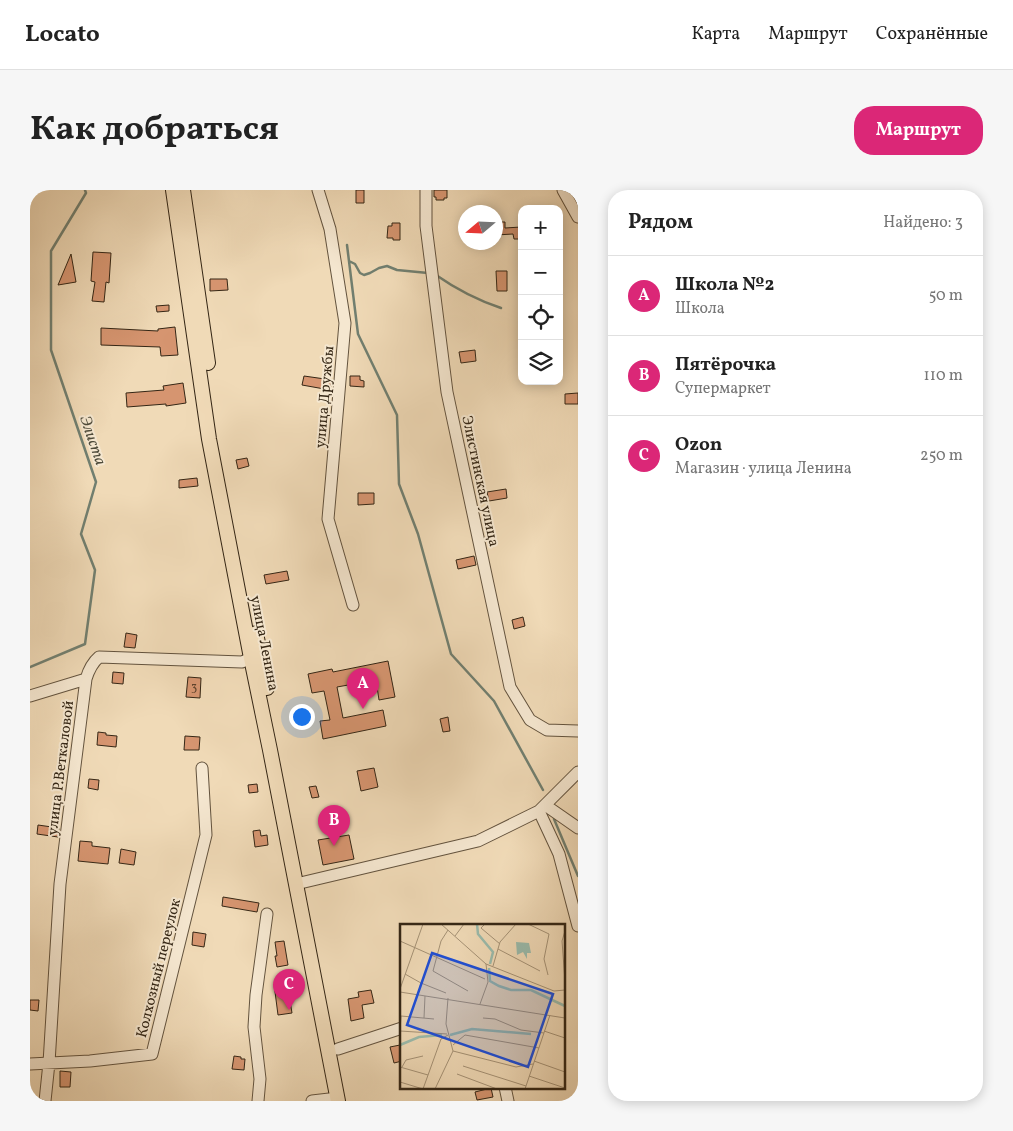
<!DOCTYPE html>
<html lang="ru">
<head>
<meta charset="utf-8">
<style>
	:root { --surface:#fff; --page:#f6f6f6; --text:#222; --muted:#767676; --line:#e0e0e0; --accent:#db2777 }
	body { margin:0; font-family:Vollkorn,serif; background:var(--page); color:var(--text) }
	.controls { position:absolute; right:15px; top:15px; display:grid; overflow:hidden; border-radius:10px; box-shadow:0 2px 12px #0003 }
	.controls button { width:45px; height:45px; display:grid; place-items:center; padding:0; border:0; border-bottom:1px solid var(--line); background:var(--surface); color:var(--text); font:25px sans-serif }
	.compass { position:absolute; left:428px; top:15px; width:45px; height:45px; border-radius:50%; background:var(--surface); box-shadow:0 2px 12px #0003; rotate:251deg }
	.you { position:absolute; left:271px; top:526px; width:18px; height:18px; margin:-12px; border:4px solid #fff; border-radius:50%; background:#1a73e8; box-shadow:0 0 0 8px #1a73e833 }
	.badge { display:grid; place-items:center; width:32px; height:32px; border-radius:50%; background:var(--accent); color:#fff; font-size:16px; font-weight:700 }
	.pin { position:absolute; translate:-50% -41px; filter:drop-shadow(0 1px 2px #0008) }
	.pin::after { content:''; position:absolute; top:26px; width:18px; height:15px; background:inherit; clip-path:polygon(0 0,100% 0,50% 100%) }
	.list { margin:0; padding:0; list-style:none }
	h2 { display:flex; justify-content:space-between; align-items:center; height:65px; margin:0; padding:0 20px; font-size:21px }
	h2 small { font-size:16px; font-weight:400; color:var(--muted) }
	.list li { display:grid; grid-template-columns:32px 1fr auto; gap:15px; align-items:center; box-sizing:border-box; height:80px; padding:0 20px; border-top:1px solid var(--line) }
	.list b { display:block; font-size:19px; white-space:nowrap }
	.list p { margin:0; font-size:16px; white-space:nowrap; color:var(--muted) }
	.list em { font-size:16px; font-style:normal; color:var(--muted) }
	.icon { flex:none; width:28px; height:28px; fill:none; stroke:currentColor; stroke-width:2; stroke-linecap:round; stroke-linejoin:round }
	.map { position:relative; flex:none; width:548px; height:911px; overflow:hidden; border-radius:20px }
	header { display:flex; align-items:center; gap:30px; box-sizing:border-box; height:70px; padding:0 25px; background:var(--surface); border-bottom:1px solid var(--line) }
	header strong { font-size:24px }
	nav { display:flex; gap:28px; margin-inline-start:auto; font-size:18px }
	.intro { display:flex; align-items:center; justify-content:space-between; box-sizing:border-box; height:120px; padding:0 30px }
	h1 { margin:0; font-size:35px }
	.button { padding:12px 22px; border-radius:20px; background:var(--accent); color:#fff; font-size:18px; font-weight:700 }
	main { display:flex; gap:30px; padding:0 30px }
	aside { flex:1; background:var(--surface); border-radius:20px; box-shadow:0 2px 12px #0003 }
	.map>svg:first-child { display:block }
</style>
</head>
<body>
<header>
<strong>Locato</strong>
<nav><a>Карта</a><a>Маршрут</a><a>Сохранённые</a></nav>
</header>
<div class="intro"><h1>Как добраться</h1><a class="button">Маршрут</a></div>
<main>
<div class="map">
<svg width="548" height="911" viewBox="0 0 548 911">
	<rect width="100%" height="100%" fill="#f0dab7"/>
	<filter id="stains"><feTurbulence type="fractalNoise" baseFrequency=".004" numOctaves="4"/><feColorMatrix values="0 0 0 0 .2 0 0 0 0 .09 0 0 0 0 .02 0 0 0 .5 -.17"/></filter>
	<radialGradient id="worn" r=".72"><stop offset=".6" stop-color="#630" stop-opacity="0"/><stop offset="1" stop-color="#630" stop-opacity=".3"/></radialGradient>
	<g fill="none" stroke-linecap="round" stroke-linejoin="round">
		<!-- stream -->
		<path stroke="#717f70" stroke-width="2.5" d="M317,55L328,144L367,225L369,294L388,344L421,464L464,511L513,600
			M319,71L325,74L330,83L334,85L340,83L349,78L357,76L367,80L398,83
			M406,85C426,99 447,110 471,118
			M0,477L55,454L65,380L51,344L66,292L21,160V61L56,3L55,0
			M524,629L548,686"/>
	</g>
	<!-- building -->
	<path fill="#d69570" stroke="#342615" d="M326,0H334V13H326Z
		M404,0H417V8H414V10H406V7H404Z
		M466,32H475V38L491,37V49H484L483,44L466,45Z
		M362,33H370V50H363V48H357L358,36H362Z
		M63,62L81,63L79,93L76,92L74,112L62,111L65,92L61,91Z
		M41,64L46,92L28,95Z
		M466,81H477V101H467Z
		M180,89H197L198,100L180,101Z
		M139,115V121L127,122L126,116Z
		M145,137L148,165L131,166L130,157L71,155V138L128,141V139Z
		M445,160L446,171L431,173L429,162Z
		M274,186L302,190L300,200L272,195Z
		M320,186H330V190L334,191V197L320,196Z
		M153,193L156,213L136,216V214L97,217L96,203L134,200L133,196Z
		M548,203V214H535V204Z
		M217,268L219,276L208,279L206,270Z
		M167,288L168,296L149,298V290Z
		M476,299L477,308L459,311L457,302Z
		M328,303H344V314L328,315Z
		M444,366L446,375L428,379L426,370Z
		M257,381L259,390L236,394L234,385Z
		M493,427L495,436L484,439L482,430Z
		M96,443L107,445L105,458L94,457Z
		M358,471L365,507L349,510L346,490L307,497L313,528L353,520L356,536L293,549L290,531L300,530L294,501L282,503L278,484L302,479L303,482Z
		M83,482L94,483L93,494L82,493Z
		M158,487L171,488L170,508L156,507Z
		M418,527L420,541L413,542L410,529Z
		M68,542L76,543V545L87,546L86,557L67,555Z
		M155,546L170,547L169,560H154Z
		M344,578L348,597L331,601L327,581Z
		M59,589L69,590L68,600L58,598Z
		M227,594L228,602L219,603L218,595Z
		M286,596L289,607L282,608L279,597Z
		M8,635L29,638L28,647L7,644Z
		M230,640L231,646L237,645L238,655L225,657L223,641Z
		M319,645L324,669L293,675L288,650Z
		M50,651L62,652V656L80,658L78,674L48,671Z
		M91,659L106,662L104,675L89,673Z
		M193,707L229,713L227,722L192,716Z
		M163,742L176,744L174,757L162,755Z
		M254,751L258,775L247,777L245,766H247L245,752Z
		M257,792L262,823L248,825L244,794Z
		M341,800L344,813L332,815L334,828L321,831L318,809L329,807L328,802Z
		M0,810H9L8,821L0,820Z
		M370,855L372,862V871L364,873L360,857Z
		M204,866L211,867V869H215L214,880L202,879Z
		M30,881L41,882L40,897H30Z
		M461,898L463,907L447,910L445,902Z"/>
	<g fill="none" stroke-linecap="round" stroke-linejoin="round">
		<defs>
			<path id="minor" d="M288,0L300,39L315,133L298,329L323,415
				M396,0V36L417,202L480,497L500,530L517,540L548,541
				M533,0L548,27
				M0,506L56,489C59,479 62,473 69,467L212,472L221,468L227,467
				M515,615L548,638
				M509,621L529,664L548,736
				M266,694L448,651L509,621L548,582
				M308,859L372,838
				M0,874L60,871L122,864L176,645L172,578
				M475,897L478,911
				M15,911L19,873L30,694L56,489
				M228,911L230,889L224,837L226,805L237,724
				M282,911L308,908"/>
			<path id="major" d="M143,0L179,249L221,468L240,560L308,911
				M153,0L178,173
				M226,443L237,498"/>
		</defs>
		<!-- minor casing -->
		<use href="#minor" stroke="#63533e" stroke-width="13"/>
		<!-- major casing -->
		<use href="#major" stroke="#342615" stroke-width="16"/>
		<!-- minor -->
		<use href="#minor" stroke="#f5e7d0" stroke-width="11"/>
		<!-- major -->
		<use href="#major" stroke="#f0dab7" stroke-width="14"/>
	</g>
	<g text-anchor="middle" stroke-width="4" stroke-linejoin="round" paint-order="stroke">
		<!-- number labels -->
		<g font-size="12" fill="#5c422c">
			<text x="164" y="501">3</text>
		</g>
		<!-- street labels -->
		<g font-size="15" fill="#342615" stroke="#f5e7d0">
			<text transform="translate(294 207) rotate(-85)" y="5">улица Дружбы</text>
			<text transform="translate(451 291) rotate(78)" y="5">Элистинская улица</text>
			<text transform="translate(235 453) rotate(79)" y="5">улица Ленина</text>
			<text transform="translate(30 578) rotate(-83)" y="5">улица Р.Веткаловой</text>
			<text transform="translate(128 778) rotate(-76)" y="5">Колхозный переулок</text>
		</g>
		<!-- water labels -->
		<g font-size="16" font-style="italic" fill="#4e4b3b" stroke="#f5e7d0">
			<text transform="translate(64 250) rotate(71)" y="6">Элиста</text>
		</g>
	</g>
	<!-- overview -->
	<g transform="translate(370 734)">
		<rect width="165" height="165" fill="#f0dab7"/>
		<path d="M116,18L129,19L131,29H127V35L123,28L117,31Z" fill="#9abbac"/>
		<path fill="none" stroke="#9abbac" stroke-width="2.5" d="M77,0L78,10L93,28L90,40M89,44L90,57L99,62L111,66H131L165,82M50,111L72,105L131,110M0,121L19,113L42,111"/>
		<path fill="none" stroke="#a59276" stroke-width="1" d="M41,0L86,40L154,67L165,66M85,0L81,4L100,20M128,0L149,10L144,35L148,51M48,6L41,17L33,47L68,67M165,7L162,17L165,57M55,12L64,0M0,17L85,55M98,25L140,47M93,42L100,18L116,0M5,50L21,59L18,70M21,59L46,69M0,65L23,0M0,68L165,94M80,80L88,58L86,40M24,94L25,72M83,94L95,95L121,106L144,109M0,106L1,92L34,95M0,107L47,110M144,107L165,114M53,121L65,111L139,124M53,127L116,143L133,140M134,137L165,148M63,142L126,162M0,143L28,151M2,143L6,136L23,132M57,150L97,165M129,152L165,164M0,158L23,165L41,115L48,111M35,165L53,127L46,100L48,74M125,165L150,91"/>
		<path fill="#1d4ed8" fill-opacity="0.15" stroke="#1d4ed8" stroke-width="2.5" d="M32,29L153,70L128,143L7,101Z"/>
		<rect width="165" height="165" fill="none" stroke="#342615" stroke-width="2.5"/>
	</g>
	<rect width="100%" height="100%" filter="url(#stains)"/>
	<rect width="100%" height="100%" fill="url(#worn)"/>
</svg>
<div class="controls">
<button>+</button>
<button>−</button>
<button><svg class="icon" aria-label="locate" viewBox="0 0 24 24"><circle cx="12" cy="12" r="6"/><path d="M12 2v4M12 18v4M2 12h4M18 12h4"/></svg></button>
<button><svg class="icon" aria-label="layers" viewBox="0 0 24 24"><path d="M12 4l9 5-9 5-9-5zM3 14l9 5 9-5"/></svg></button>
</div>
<svg class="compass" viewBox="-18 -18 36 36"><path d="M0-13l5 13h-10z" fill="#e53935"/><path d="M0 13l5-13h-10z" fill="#767676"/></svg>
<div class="you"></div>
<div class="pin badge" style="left:333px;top:519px">A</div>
<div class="pin badge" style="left:304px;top:656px">B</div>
<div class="pin badge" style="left:259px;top:820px">C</div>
</div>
<aside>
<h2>Рядом<small>Найдено: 3</small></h2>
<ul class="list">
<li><span class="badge">A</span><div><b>Школа №2</b><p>Школа</p></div><em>50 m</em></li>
<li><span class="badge">B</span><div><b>Пятёрочка</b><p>Супермаркет</p></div><em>110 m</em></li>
<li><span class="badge">C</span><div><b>Ozon</b><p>Магазин · улица Ленина</p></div><em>250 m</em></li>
</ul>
</aside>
</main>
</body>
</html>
